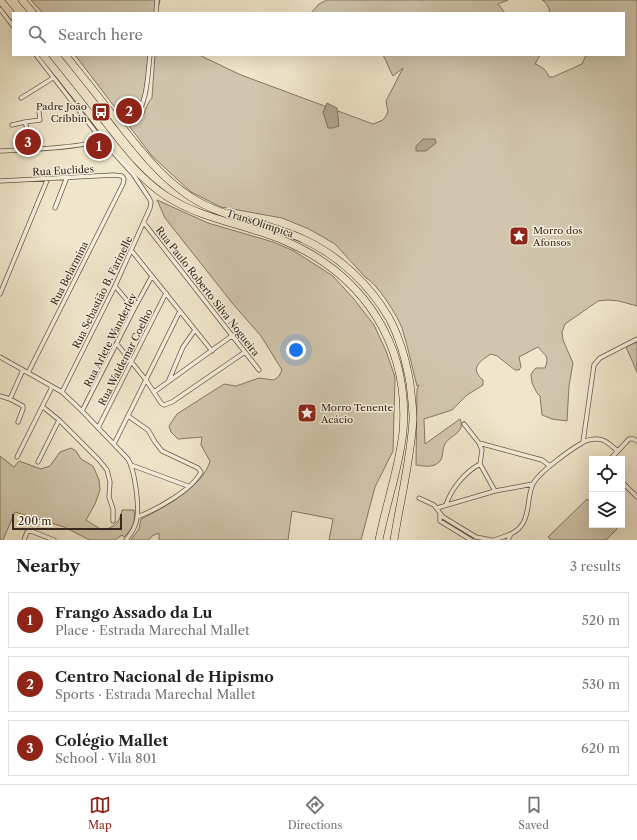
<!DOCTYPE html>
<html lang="en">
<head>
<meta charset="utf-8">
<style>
	:root { --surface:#fff; --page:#f2f2f2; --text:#222; --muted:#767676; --line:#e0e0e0; --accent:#8f2418 }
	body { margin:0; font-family:"Libre Caslon Text",serif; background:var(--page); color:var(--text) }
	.controls { position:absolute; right:12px; bottom:12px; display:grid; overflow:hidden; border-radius:0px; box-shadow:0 4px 16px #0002 }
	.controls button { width:36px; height:36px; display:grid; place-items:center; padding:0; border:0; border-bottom:1px solid var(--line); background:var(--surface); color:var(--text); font:20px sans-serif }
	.scale { position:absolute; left:12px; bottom:10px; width:110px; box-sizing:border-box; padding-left:4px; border:2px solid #38281d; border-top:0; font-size:11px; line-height:14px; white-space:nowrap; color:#38281d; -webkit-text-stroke:3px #f5efdd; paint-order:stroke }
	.you { position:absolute; left:296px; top:350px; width:14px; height:14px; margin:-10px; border:3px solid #fff; border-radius:50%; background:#1a73e8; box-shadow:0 0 0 6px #1a73e833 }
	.badge { display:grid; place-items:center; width:26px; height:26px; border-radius:50%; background:var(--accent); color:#fff; font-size:13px; font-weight:700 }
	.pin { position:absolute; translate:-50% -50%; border:2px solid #fff; box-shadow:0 1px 4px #0006 }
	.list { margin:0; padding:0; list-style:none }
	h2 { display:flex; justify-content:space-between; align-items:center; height:52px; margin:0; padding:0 16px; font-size:17px }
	h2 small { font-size:13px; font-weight:400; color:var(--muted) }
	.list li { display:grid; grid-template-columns:26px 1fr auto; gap:12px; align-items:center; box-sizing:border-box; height:56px; margin:0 8px 8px; padding:0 8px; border:1px solid var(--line); border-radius:0px }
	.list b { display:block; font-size:15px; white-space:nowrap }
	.list p { margin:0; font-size:13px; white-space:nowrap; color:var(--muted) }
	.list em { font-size:13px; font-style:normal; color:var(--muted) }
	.icon { flex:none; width:22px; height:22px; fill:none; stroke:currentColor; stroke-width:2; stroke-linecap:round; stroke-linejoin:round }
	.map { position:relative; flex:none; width:637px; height:540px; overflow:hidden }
	.search { position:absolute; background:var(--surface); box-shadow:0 4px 16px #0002; left:12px; right:12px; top:12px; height:44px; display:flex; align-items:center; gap:10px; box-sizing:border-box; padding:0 14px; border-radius:0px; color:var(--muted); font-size:15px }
	.sheet { height:244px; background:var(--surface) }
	nav { display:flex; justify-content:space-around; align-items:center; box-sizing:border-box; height:56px; border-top:1px solid var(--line); background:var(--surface); font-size:11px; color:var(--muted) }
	nav a { display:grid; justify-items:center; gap:2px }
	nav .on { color:var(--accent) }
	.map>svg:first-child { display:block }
</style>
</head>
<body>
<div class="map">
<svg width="637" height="540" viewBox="0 0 637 540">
	<rect width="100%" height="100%" fill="#f0e6cb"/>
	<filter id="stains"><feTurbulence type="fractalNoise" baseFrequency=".005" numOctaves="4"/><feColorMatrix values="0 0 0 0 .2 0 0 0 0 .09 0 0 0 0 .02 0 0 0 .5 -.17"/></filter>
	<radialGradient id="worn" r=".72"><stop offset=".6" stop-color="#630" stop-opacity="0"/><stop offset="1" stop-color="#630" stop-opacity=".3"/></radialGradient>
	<!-- green -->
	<path fill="#d1c6ad" stroke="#847765" d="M31,0H160L157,13H43Z
		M327,0H508L498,4L505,13H311L319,4Z
		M542,0H637V306L619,301L608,300L598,301L565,324L562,332L563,340L573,363L569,386L567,421L552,419L542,415L540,396L537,393L532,383L531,375L533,371L536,368H545C550,355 545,356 538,347L519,357L521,367L519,370H515L497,356L491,354C480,361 469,368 483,380V385L467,395L452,410L424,419L425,444L460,419C466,433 450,435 445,444C441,450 445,458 438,463C432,468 423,466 416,465L417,389L419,385L417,386C412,367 408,347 402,328C398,317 377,283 366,278L335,244L309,229L282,218L221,207L191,192L152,156L75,55H150L139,122C145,115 146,104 152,98L155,55H199L241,75L373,124L383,120L386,116L388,112L386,101L403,68L393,76C389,69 387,62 383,55H540L535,64C543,67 546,70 549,77H553L582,64L586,55H624V13H550C549,7 547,3 542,0Z
		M157,200L208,223L273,242L294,251L333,276L353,298L374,325L386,351L395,377L393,451L375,487L361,540H329L333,519L292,511L288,540H159V533L152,536L149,540H131L139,529L141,519C163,508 203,487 210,461L201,445L202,437L178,439L171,432L169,426L177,414L224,384L236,386L259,378L274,380L279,376L282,370L261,336L233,304L165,218Z
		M637,342V372L626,347Z
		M71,448L76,451L81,459L93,466L99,480L100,490L95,504L86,520L102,530C114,528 120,522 122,510H134C136,521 132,530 124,537L122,535L115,540H90L64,527L15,512L3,540H0V456L14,467L19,461L41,469L50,466L60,452Z
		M587,499L592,503V525H614L617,529L606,540H551L548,537Z"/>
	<!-- water -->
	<path fill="#b1a590" stroke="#817362" d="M327,103L337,108L339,126L333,128H328L323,112Z
		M423,139H435L436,143L426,151H416V146Z"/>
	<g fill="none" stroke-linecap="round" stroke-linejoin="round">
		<defs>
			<path id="minor" d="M0,9L13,26
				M156,13L157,0
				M36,55L101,139L133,174L149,198L151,202L150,208L115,286L62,392
				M21,98L53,78
				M25,122L40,120L39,112
				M134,122C148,98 147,81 150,55
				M12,125L25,122L33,149
				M0,151C17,150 91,148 101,139
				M0,181L114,175L122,176L124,179L123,184L28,373
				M55,208L67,177
				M144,223L259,370
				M131,250L212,351
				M115,286L134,309
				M0,294L48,178
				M117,344L146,380L161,403L164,405L172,402L245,352
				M0,357L62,392L82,411L128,459C135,471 139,504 137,518C136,526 131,534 126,540
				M169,380L183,347L195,330
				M154,392L233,335
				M0,396L10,399L23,406V409L18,422
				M10,399L23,370
				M43,407L59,420L99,460L107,470L110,482L109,497L113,509V521
				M82,411L134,309L152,276
				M128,416L148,430L155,442L162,451L198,468L201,472C192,490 156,510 137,517
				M464,424L479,443L482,450L480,464L495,491
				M98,428L166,293
				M583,442L594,365L600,358L637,339
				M479,443L542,460L550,466
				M114,444L180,311
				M17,457L52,387
				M610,459L618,451
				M38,462L59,420
				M131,465L188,486
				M622,482L637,497
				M419,498L434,505L443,517L476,537L491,540
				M446,505C451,489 465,472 480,464
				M437,508L495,491L533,484
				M440,513V521L471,540
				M24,540L27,532L31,531L54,540
				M494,540C505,536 517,534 523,523C530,512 527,496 533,484C539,472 570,450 582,443C586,440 592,439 597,439C606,439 611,446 618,451L629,439H634L637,441
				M508,540L511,534"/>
			<path id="motorway" d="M0,0L13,16
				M22,0L33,13
				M43,55C60,76 77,97 93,118C115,146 136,176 166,196C203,220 246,224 285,241C364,275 410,345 403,432C399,469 386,504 379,540
				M65,55C82,76 98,96 114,117C137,146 158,175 189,196C223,219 268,222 305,240C339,256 370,285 389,318C400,338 406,361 410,383C411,395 413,407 413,419C411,459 400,501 394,540"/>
		</defs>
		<!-- minor casing -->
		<use href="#minor" stroke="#665848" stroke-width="5"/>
		<!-- motorway casing -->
		<use href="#motorway" stroke="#38281d" stroke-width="8"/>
		<!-- minor -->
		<use href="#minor" stroke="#f5efdd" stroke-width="3.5"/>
		<!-- motorway -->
		<use href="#motorway" stroke="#f0e6cb" stroke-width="7"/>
	</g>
	<!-- icons -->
	<defs>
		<symbol id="bus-square" viewBox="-11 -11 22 22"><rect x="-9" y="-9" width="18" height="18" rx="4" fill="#8f2418" stroke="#f5efdd"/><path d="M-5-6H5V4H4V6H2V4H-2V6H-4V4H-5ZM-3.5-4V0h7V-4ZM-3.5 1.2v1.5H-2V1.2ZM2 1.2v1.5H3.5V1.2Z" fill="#fff"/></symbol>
		<symbol id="sight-square" viewBox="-11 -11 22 22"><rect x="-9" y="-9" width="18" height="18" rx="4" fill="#8f2418" stroke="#f5efdd"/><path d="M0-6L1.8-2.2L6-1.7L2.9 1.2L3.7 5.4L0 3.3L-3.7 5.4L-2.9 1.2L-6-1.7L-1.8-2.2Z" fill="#fff"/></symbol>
	</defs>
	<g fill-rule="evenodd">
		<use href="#bus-square" x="90" y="101" width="22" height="22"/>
		<use href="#sight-square" x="508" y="225" width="22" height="22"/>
		<use href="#sight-square" x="296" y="402" width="22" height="22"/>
	</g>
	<g text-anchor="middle" stroke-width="3" stroke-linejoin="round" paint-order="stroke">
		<!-- poi labels -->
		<g font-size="10" fill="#38281d" stroke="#f5efdd" text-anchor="start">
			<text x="87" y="110" text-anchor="end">Padre João<tspan x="87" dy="12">Cribbin</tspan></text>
			<text x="533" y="234">Morro dos<tspan x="533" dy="12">Afonsos</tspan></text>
			<text x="321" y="411">Morro Tenente<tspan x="321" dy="12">Acácio</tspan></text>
		</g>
		<!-- street labels -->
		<g font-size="10" fill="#38281d" stroke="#f5efdd">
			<text transform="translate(63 170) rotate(-3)" y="4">Rua Euclides</text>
			<text transform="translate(260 223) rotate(18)" y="4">TransOlímpica</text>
			<text transform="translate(69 273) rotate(-63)" y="4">Rua Belarmina</text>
			<text transform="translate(208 291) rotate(52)" y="4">Rua Paulo Roberto Silva Nogueira</text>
			<text transform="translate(102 292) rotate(-64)" y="4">Rua Sebastião B. Farinelle</text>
			<text transform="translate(110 340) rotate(-63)" y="4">Rua Arlete Wanderley</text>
			<text transform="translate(125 357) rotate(-63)" y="4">Rua Waldemar Coelho</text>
		</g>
	</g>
	<rect width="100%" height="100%" filter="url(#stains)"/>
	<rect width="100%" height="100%" fill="url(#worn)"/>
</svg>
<div class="controls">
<button><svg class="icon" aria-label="locate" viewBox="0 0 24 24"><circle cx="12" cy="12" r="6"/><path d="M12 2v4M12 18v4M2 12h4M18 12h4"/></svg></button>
<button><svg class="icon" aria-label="layers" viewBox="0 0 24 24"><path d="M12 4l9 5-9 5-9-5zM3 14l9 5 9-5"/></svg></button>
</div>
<div class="scale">200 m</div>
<div class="you"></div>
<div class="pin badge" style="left:99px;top:146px">1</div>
<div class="pin badge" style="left:129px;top:111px">2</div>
<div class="pin badge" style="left:28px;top:142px">3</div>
<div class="search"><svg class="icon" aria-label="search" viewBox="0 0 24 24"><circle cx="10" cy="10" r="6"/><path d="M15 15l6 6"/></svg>Search here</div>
</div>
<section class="sheet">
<h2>Nearby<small>3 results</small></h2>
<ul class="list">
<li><span class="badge">1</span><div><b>Frango Assado da Lu</b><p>Place · Estrada Marechal Mallet</p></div><em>520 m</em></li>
<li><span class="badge">2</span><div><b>Centro Nacional de Hipismo</b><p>Sports · Estrada Marechal Mallet</p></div><em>530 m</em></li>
<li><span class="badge">3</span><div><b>Colégio Mallet</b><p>School · Vila 801</p></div><em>620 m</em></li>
</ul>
</section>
<nav>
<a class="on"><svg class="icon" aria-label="map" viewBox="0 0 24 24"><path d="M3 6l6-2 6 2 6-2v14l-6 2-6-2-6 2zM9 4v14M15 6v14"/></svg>Map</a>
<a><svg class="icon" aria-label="directions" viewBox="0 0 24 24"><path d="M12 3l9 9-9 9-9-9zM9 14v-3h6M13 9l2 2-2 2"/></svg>Directions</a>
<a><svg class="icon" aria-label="saved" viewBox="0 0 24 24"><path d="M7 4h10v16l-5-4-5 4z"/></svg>Saved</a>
</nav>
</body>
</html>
